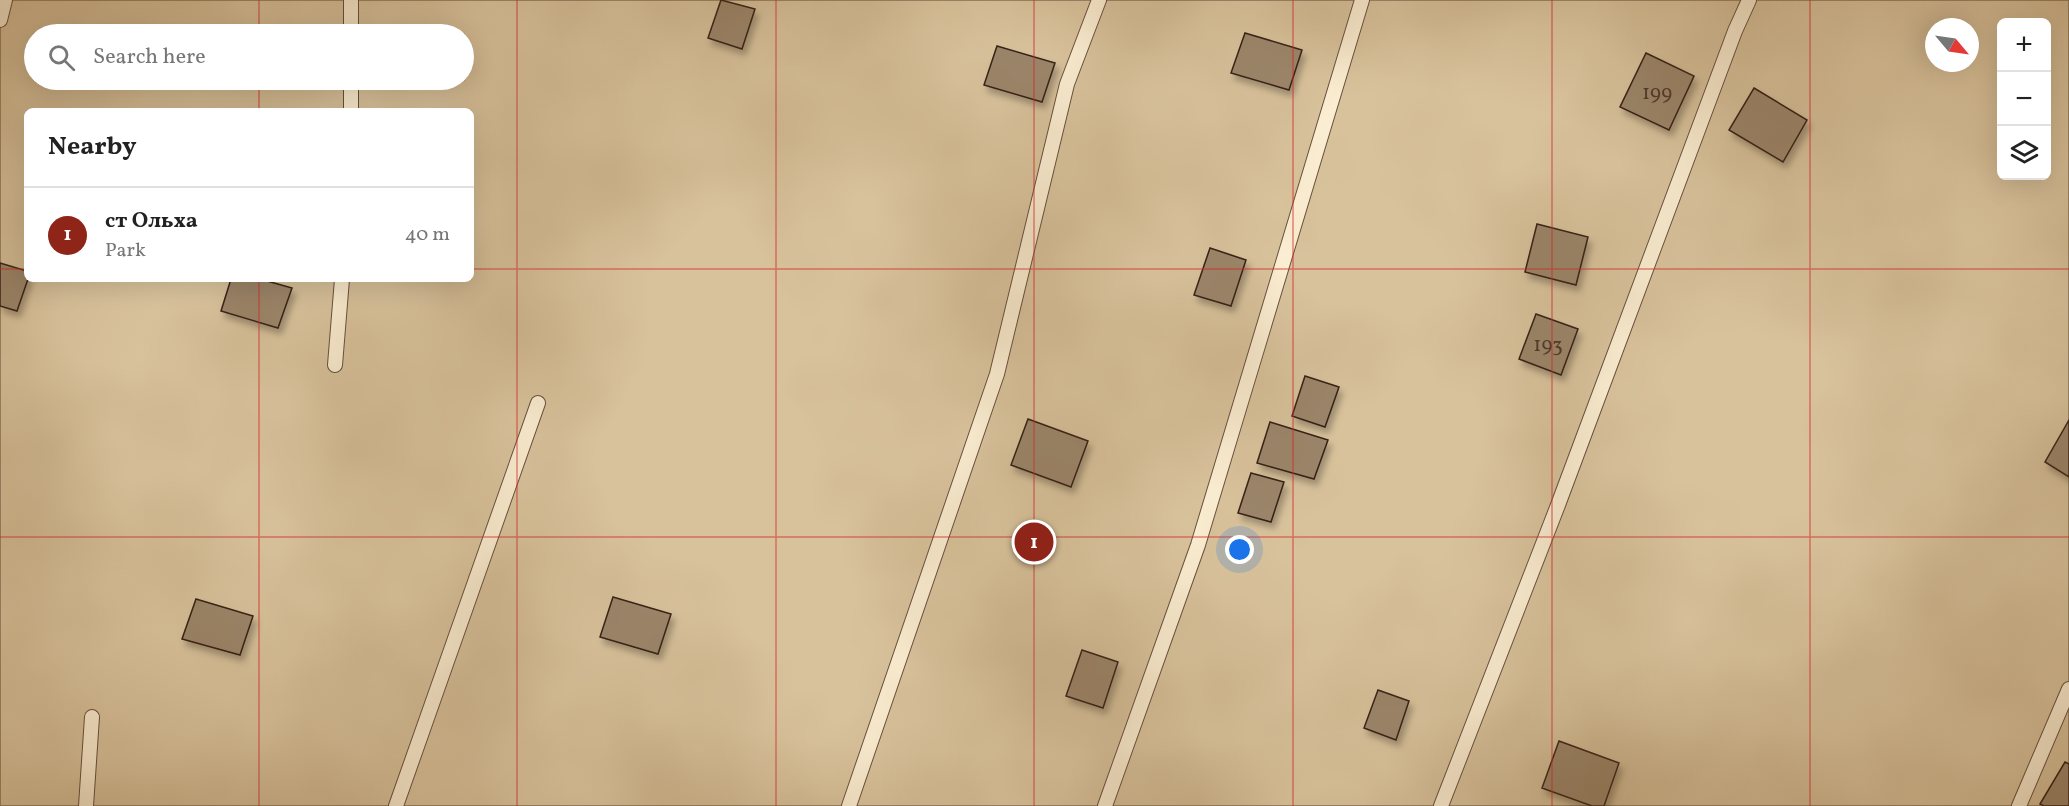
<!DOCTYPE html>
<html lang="en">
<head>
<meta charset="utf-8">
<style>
	:root { --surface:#fff; --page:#f6f6f6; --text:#222; --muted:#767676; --line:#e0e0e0; --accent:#8f2418 }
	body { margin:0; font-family:Vollkorn,serif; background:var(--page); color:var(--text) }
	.controls { position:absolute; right:18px; top:18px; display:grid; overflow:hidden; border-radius:9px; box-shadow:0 6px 24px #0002 }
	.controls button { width:54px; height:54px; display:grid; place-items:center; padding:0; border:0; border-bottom:2px solid var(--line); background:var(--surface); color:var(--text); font:30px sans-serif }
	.compass { position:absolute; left:1925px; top:18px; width:54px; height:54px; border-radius:50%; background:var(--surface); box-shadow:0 6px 24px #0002; rotate:119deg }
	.you { position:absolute; left:1240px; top:550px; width:21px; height:21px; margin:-15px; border:4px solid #fff; border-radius:50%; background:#1a73e8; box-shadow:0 0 0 9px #1a73e833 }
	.badge { display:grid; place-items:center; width:39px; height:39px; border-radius:50%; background:var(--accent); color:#fff; font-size:20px; font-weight:700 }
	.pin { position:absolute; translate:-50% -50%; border:3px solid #fff; box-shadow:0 2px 6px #0006 }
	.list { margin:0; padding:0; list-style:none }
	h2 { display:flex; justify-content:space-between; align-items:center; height:78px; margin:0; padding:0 24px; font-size:26px }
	h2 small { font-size:20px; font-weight:400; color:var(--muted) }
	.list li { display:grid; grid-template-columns:39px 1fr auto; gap:18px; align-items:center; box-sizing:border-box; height:96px; padding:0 24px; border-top:2px solid var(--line) }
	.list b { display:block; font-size:22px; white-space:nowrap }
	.list p { margin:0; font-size:20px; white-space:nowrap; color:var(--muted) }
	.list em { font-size:20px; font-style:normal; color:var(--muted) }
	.icon { flex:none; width:33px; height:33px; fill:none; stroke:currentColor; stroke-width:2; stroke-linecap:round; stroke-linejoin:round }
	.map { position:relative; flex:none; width:2069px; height:806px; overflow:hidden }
	.search { position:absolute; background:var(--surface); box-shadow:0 6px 24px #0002; left:24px; top:24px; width:450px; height:66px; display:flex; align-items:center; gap:15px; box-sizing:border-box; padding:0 21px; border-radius:33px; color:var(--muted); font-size:22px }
	.panel { position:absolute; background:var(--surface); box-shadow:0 6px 24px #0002; left:24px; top:108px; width:450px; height:174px; border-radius:9px }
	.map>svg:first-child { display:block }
</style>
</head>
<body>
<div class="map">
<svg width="2069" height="806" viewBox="0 0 2069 806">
	<defs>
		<filter id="shadow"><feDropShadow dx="3.5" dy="6" stdDeviation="3" flood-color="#0004"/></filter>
	</defs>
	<rect width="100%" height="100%" fill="#f9e3b8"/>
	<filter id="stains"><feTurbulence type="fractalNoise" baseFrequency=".00333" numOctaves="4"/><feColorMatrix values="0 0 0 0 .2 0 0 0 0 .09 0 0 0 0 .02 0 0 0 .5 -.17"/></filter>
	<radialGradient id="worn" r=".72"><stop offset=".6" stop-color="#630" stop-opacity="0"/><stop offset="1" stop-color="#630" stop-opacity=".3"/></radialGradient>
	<!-- green -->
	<path fill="#d8c29c" stroke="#867159" stroke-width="1.5" fill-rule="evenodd" d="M0,0H2069V806H0ZM2002,22H2046V176H2002ZM1934,27H1970V63H1934ZM34,34H464V80H34ZM27,111H471V279H27Z"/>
	<!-- building -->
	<path fill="#9b856a" stroke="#352016" stroke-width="1.5" filter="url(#shadow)" d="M721,0L755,9L742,49L708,38Z
		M1245,33L1302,50L1289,90L1231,73Z
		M997,46L1055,63L1042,102L984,85Z
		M1646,53L1694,76L1669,130L1620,107Z
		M1754,88L1807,120L1783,162L1729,130Z
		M1537,224L1588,237L1576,285L1525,272Z
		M1210,248L1246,260L1231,306L1194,295Z
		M0,263L27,271L28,279L17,311L0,306Z
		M231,279H260L292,288L278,328L221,311Z
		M1536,314L1578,329L1561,375L1519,359Z
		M1305,376L1339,387L1325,427L1292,416Z
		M1028,419L1088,441L1071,487L1011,465Z
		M2069,420V477L2045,462Z
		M1270,422L1328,440L1314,479L1257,463Z
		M1251,473L1284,482L1271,522L1238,513Z
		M613,597L671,614L658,654L600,637Z
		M196,599L253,616L240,655L182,639Z
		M1082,650L1118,662L1103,708L1066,696Z
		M1378,690L1409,701L1396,740L1364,728Z
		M1559,741L1619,763L1604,806H1592L1542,788Z
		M2065,762L2069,764V806H2044L2040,804Z"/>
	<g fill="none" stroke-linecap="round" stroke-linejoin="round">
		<defs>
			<path id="lane" d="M351,0V34
				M0,20L5,0
				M351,80V111
				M335,365L342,279
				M86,806L92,717
				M396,806L538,403
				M849,806L997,374L1067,84L1099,0
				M1105,806L1198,545L1362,0
				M1441,806L1558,505L1735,31L1749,0
				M2019,806L2069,689"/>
		</defs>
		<!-- lane casing -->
		<use href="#lane" stroke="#66513e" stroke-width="16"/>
		<!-- lane -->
		<use href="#lane" stroke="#fbedd1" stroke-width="14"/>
	</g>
	<!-- grid -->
	<path fill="none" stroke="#d62828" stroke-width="1.5" stroke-opacity="0.55" d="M259,0V34M517,0V806M776,0V806M1034,0V806M1293,0V806M1552,0V806M1810,0V806M259,80V111M0,269H27M471,269H2069M259,279V806M0,537H2069"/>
	<g text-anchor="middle" stroke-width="5" stroke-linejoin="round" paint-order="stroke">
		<!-- number labels -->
		<g font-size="21" fill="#4e392b">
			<text x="1657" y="99">199</text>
			<text x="1548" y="351">193</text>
		</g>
	</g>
	<rect width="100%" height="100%" filter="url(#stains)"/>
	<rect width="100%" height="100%" fill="url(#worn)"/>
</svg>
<div class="controls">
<button>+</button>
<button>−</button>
<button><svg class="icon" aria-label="layers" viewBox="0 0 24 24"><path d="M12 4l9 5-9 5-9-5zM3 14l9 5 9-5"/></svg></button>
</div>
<svg class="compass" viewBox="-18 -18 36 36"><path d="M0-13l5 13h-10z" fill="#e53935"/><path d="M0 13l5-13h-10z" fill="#767676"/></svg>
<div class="you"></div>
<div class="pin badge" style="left:1034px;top:542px">1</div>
<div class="search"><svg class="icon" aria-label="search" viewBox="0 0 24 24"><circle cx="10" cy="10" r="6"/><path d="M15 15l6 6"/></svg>Search here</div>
<section class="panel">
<h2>Nearby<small></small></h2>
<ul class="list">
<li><span class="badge">1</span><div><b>ст Ольха</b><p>Park</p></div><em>40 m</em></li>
</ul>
</section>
</div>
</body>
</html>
